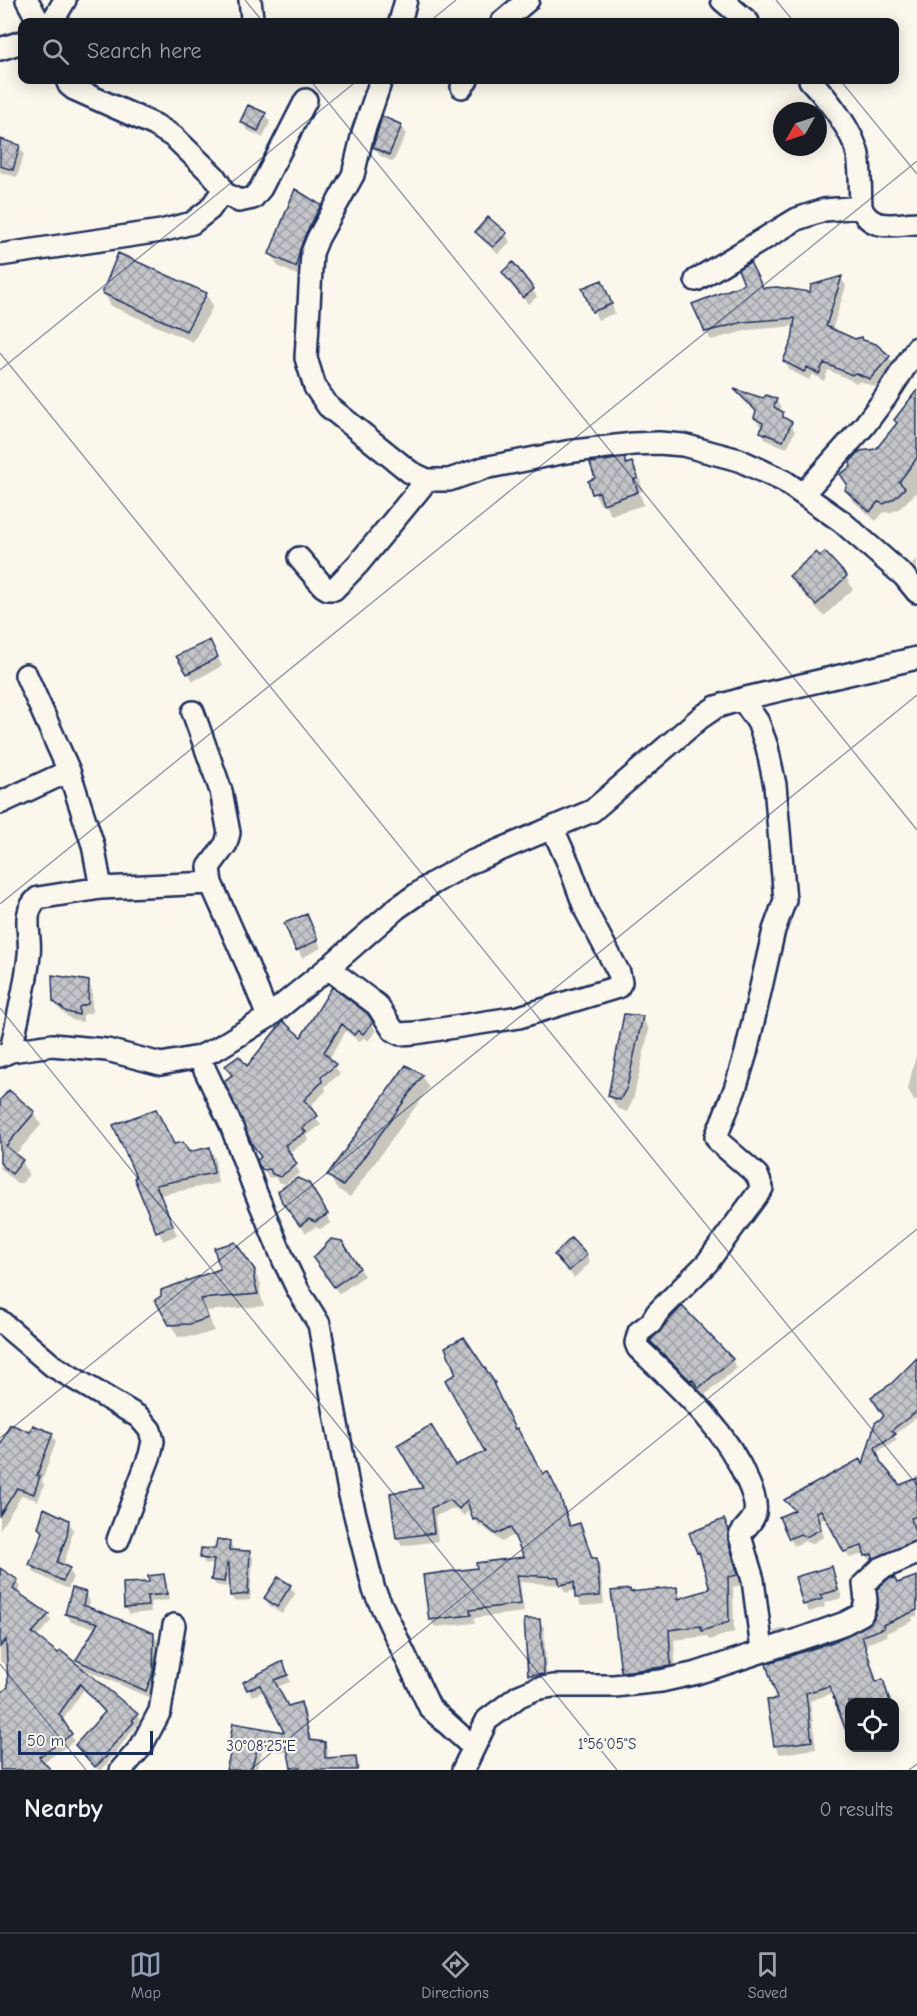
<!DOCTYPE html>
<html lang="en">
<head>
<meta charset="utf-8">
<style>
	:root { --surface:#171b24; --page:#20242c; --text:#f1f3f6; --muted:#9ea1a6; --line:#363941; --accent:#919bb2 }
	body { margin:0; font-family:"Comic Neue",sans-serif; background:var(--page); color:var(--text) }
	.controls { position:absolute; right:18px; bottom:18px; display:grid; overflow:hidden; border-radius:12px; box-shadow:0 3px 15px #0003 }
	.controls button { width:54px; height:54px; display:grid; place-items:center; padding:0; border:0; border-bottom:2px solid var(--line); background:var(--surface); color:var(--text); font:30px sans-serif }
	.compass { position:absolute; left:773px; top:102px; width:54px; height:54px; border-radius:50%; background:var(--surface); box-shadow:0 3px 15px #0003; rotate:231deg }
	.scale { position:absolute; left:18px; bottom:15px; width:135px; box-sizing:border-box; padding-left:6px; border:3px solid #1b2f5e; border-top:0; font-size:16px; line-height:21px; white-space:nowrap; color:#1b2f5e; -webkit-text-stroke:4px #fbf7ec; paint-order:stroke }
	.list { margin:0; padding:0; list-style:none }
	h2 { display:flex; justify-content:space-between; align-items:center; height:78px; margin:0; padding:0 24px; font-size:26px }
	h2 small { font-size:20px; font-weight:400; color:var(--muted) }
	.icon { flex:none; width:33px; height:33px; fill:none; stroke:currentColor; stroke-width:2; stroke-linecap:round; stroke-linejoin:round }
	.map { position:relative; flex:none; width:917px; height:1770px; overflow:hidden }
	.search { position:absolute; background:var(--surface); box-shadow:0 3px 15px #0003; left:18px; right:18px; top:18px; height:66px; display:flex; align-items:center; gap:15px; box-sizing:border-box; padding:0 21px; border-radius:12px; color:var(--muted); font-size:22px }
	.sheet { height:162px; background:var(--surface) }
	nav { display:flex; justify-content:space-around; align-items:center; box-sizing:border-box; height:84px; border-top:2px solid var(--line); background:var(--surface); font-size:16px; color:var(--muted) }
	nav a { display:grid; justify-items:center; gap:3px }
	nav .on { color:var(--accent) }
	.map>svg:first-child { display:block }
</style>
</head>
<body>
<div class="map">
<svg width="917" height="1770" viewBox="0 0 917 1770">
	<defs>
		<pattern id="building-cross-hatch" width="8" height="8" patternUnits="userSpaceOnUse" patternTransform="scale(1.5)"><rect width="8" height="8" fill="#c3c5c9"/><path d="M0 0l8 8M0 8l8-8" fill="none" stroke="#9ea0a6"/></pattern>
	</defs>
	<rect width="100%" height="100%" fill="#fbf7ec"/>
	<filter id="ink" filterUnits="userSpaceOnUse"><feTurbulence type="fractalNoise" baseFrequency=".0167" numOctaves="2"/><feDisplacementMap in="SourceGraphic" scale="12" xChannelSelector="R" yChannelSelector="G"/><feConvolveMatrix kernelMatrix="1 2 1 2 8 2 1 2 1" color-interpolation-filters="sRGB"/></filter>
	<g filter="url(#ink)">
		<!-- shadow -->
		<path fill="#0003" d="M265,114L270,122L263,138L247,130L242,122Z
			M401,126L406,134L393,162L379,155L374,146Z
			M0,140L19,146L24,154L17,177L0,172Z
			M295,191L320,207L327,219L303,278L278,266L271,254Z
			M477,232L506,234L510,242L498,254L482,240Z
			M841,278L846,286L832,330L889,357L894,366L875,387L860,381L857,383L828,370L824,381L812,374L809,380L790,370L785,361L793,341L795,326L749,330L711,340L706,332L763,290L812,294Z
			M509,280L533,290L537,297L528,304Z
			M584,289L606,290L615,313L598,320Z
			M104,293L206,294L213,306L193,342L111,306Z
			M738,391L764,400H776L781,408L779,411L795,431L787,448L766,440L762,432L763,428L760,426L755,418L757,413Z
			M917,393V492L900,508L890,513L884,512L876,521L852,500L846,490L898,424Z
			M624,459L627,466L632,464L639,476L643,491L639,492L644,505L611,515L605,504L601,505L594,493Z
			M917,559V571L912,563Z
			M791,576L846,577L853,589L824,616L798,588Z
			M214,650L222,666L193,681L183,664Z
			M311,923L321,948L302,958L286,924Z
			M88,982L92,990V1012L83,1015V1022L72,1020L59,1009L54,1001Z
			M366,1015L376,1031L368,1041L364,1037L359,1042L346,1031L329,1059L340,1074L325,1086L326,1091L308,1108L321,1125L306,1136L309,1140L288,1153L300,1173L285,1184L278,1182L275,1177L269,1178L261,1165L264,1164L247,1068L302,1039Z
			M642,1017L649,1030L633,1100L627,1112L617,1108L610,1096Z
			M916,1055H917V1101H914L908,1089Z
			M422,1076L429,1088L350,1197L336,1188L329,1175Z
			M0,1102L34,1113L41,1125L15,1155L22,1161L29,1174L22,1183H17L0,1168Z
			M174,1146L188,1154L210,1149L215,1158L218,1183L160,1195L177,1235L163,1241L136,1179Z
			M308,1184L331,1223L320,1229L315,1227L306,1233L289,1210Z
			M556,1255H586L590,1263L574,1278Z
			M314,1258L359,1268L364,1276L339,1294Z
			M254,1271L261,1284L260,1292L264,1306L207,1311L214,1331L198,1336L178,1337L157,1300Z
			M682,1308L732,1360L737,1368L705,1395L697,1386L695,1387L656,1350L651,1342Z
			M463,1339L493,1383L515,1431L543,1476L552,1482L571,1527L579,1524L584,1532L593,1559H596L600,1567L604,1604L581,1606L577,1598L576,1590L566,1593L561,1585L520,1582L524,1612L474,1618L475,1623L435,1627L430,1619L478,1569L526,1558L515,1534L502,1542L482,1526L479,1527L471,1508L464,1516L456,1508L435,1516L438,1541L402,1546L397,1538L392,1494L426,1490L454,1467L488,1452L458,1374Z
			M917,1368V1417L894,1435L897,1440L870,1456L886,1417Z
			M8,1425L31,1434H52L56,1442L42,1481L44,1485L38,1501L22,1495L0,1529V1443Z
			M870,1479L899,1487L917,1480V1548L871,1563L866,1553L850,1558L847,1553L869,1545L827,1517L819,1520L824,1537L811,1544L805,1541L794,1546L790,1538L795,1512L786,1500Z
			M68,1521L73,1529L70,1545L63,1566L69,1569L73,1577L68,1589L35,1573L30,1565L44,1535L40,1527Z
			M724,1521L734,1541L733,1551L743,1585L733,1587L734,1632L709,1640L707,1636L674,1640L676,1676L628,1682L623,1672L613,1592L629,1590L631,1593L676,1589L682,1599L712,1590L703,1561L698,1552Z
			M229,1542L233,1548L232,1552L250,1553L253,1558L250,1600L234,1601L231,1595V1571H229L226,1587L216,1585L212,1580L215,1565L205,1564L202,1558Z
			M831,1568L835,1576L842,1598L824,1603L825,1607L809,1612L805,1604Z
			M0,1569L17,1581L21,1587L17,1593L48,1615L51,1621L36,1638L137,1715L140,1721L102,1770H98L77,1745L106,1713L84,1689L62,1721L74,1741L43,1763L49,1770H0V1695L10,1688L9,1668L0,1661Z
			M163,1576L167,1583L169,1600L150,1602L151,1612L129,1614L126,1607L151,1583Z
			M917,1578V1616L912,1617L913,1621L886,1633L887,1636L866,1644L878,1683L882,1681L891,1702H850V1724L847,1725L833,1693L810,1701L816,1749L780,1754L775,1746L779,1700L834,1643L869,1626L897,1585Z
			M278,1579L290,1586L295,1594L282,1614L270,1606L265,1599Z
			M85,1593L90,1601L88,1609L153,1634L158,1642L157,1683L150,1698L82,1668L78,1660L97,1628L71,1622L67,1614Z
			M539,1620L544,1628L547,1682L534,1683L530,1675Z
			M785,1628L787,1634L776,1637L774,1631Z
			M286,1670L290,1682L277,1687L288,1708L301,1704L305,1711L311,1742L324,1743L328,1750V1759L355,1757L359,1764V1770H293L290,1753L263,1749L256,1770H227L232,1755L230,1751L287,1734L265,1691L252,1696L248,1689Z"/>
		<!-- building -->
		<path fill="url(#building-cross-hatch)" stroke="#1b2f5e" stroke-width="1.5" d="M248,105L266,113L258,131L240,122Z
			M382,116L402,125L389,155L373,147Z
			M0,139L20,145L13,170L0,166Z
			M295,189L321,205L306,233L300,249L296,267L269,254Z
			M488,217L507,233L493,247L475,232Z
			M118,253L207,293L186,331L102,293Z
			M513,262L534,289L523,298L502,272Z
			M750,262L763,288L777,287L810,292L811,285L842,276L826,326L855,339L861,337L863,340L876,344L890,356L870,379L855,373L852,375L824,363L819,374L807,367L804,372L783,361L792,340L795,318L743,322L705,332L692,304L744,284L738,269Z
			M602,280L612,304L592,312L582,288Z
			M734,389L763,398L766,395L777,399L774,407L783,412V417L792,422L783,441L760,432L763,423L754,418L756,411Z
			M917,390V458L899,482L905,488L895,498L884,504L878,502L870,512L845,490L847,484L840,474L851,467L850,462L860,451L876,449L897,423L894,420Z
			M624,458L626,464L632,462L638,478L634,480L638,492L603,504L599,492L592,494L588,481L595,478L590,463Z
			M816,552L820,556L825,552L847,576L816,605L789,576Z
			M210,640L218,657L187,674L176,656Z
			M307,914L318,940L296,951L284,923Z
			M52,975L89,981L88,1004L79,1007V1015L67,1012L53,1001Z
			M332,987L368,1014L373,1022L363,1034L358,1030L354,1035L342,1024L324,1052L336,1065L321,1077L322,1082L304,1100L318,1116L302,1128L306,1132L285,1145L297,1164L280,1177L272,1174L270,1169L263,1170L259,1165L257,1160L261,1157L252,1144L224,1081L232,1075L225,1066L239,1056L247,1066L283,1021L301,1037Z
			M624,1014L643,1016L627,1087L620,1100L608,1096Z
			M406,1065L423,1075L343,1186L327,1175Z
			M9,1090L35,1112L6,1146L23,1160L12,1174L0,1163V1100Z
			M156,1109L174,1144L183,1142L189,1152L210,1147L214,1173L156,1185L173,1225L156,1232L134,1178L136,1177L113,1125Z
			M297,1178L309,1183L328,1214L315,1222L309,1219L300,1226L282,1202L278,1191Z
			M571,1238L587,1255L569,1271L554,1255Z
			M331,1239L342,1241L360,1268L334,1287L313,1258Z
			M235,1242L255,1270L254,1279L258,1294L201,1299L208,1318L190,1324L169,1325L155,1300L161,1296V1290L220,1269L214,1248Z
			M682,1306L733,1359L699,1388L692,1379L690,1380L650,1341Z
			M464,1337L495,1383H493L515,1429L517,1428L543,1474L548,1472L560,1496L570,1526L580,1523L592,1558H597L600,1596L575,1598L574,1582L560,1585L558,1577L517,1575L521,1604L470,1610L471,1615L429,1620L423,1575L477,1568L476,1563L524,1557L510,1527L496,1534L477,1519L473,1520L467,1500L459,1509L450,1500L431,1508L434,1533L396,1538L390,1493L423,1488L397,1445L431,1425L455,1465L485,1452L445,1380L456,1374L445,1347Z
			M917,1358V1411L892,1430L896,1434L875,1447L881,1463L900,1485L917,1478V1516L911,1518L917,1540L873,1559L872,1554L865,1556L862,1546L844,1552L821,1510L816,1512L821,1529L806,1537L800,1534L789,1539L779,1517L795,1510L784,1500L860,1459L863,1464L875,1423L884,1416L871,1397L891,1384Z
			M10,1424L30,1432L33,1425L53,1433L37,1475L40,1476L34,1494L17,1488L0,1515V1446Z
			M44,1508L69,1520L67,1536L57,1562L70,1568L63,1581L29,1565L43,1532L38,1528Z
			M724,1519L729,1530L728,1540L738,1575L728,1577L729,1622L702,1631L700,1626L669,1630L671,1666L621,1672L611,1591L630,1589V1592L677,1587L678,1599L710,1589L699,1552L697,1553L689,1533Z
			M217,1539L230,1541L229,1550L250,1551L248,1594L230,1596L229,1563H227L224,1582L211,1580L214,1560L200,1558L201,1548L215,1549Z
			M832,1566L838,1590L820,1595L822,1599L803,1605L795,1577Z
			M0,1568L18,1580L13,1589L49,1614L32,1633L58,1653L61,1651L138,1714L132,1720L134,1722L105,1754L107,1756L95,1767L75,1745L105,1712L80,1684L59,1714L72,1734L39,1757L51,1770H0V1694L8,1687L6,1640L0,1647Z
			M164,1574L167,1594L147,1596L148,1606L124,1608L123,1583L149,1582L148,1576Z
			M917,1576V1610L883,1625L884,1628L862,1636L876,1682L883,1679L890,1702H849L848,1736L829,1686L806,1693L812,1741L774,1746L767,1700L777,1699L766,1664L833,1642L868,1625L874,1618L878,1605L877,1589L887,1580L894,1577L897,1583Z
			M278,1577L291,1585L277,1607L264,1598Z
			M72,1588L86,1592L83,1605L154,1633L153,1673L146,1691L76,1660L98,1623L65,1614Z
			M524,1619H540L544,1674L528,1675Z
			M283,1661L288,1675L274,1680L288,1706L301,1702L310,1740L325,1742V1758L356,1756L357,1770H300V1767L291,1768L287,1747L259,1743L251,1770H226L231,1751H228L233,1723L284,1732L260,1685L247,1690L243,1682Z"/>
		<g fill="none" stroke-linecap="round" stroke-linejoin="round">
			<defs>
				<path id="street" d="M27,0L39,22
					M250,0L252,18
					M722,0L748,22
					M52,22L65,0
					M400,22L406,0
					M502,22L528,0
					M0,49L22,42
					M381,80L363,133L353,175L318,238L312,253L306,358L315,387L328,406L410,472L427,480H449L484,468L566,452L633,444L659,443L683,445L739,460L784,481L841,521L904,576L917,592
					M810,80C827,98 853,131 858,155C861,171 860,190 861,207C870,232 896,224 917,223
					M462,87L467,80
					M222,192L239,201L253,198L261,188L306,100
					M0,255L161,231L192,223L210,209L222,192L220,185L214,176L174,137L155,125L74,89L69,85L67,80
					M696,280L797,219L824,210L861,207
					M803,494L864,426L885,398L917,348
					M299,558L323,586L328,589H334L358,564L427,480
					M26,675L69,771L93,845L101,888
					M742,699L758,722L767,747L775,785L785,900L774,930L746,1053L735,1089L716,1137L719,1142L757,1175L762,1188L707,1263L657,1313L651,1323L639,1332L636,1343L638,1348C680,1388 725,1427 748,1482C752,1491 757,1503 755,1513C753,1523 743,1528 740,1536L753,1580L762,1650
					M193,712L221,791L229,833L226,844L209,867L211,883L247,964L268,1017
					M0,803L69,771
					M328,968L377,1005L393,1030L400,1034L415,1033L519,1017L618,987L621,982L619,973L586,911L570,867L553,829
					M11,1051C17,1019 26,987 29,955C32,934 20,914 38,898L101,888L211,883
					M0,1056L11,1051L52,1045L107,1050L161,1064L199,1057L218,1048L268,1017L328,968L397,908L433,883L469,863L592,811L700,718L716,707L742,699L917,658
					M199,1057L231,1125L256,1193L284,1261L298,1290L319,1324L349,1491L374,1590L430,1708L473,1747
					M0,1321L53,1366L139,1417L150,1430L153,1441L150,1455L118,1540
					M121,1770L141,1747L160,1711L174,1625
					M463,1770L487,1720L519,1696L536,1689L553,1686H614L661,1681L697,1673L809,1636L845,1623L862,1614L866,1601L864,1584L880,1569L917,1553"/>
			</defs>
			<!-- street casing -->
			<use href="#street" stroke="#1b2f5e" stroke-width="26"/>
			<!-- street -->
			<use href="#street" stroke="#fbf7ec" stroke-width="21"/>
		</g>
	</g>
	<!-- ticks -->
	<path fill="none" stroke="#1b2f5e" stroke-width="1.5" stroke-opacity="0.45" d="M245,0L263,22M776,0L794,22M429,22L456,0M310,80L917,830M840,80L917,174M0,353L917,1485M0,370L358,80M0,904L917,161M0,1008L617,1770M0,1438L917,695M0,1664L86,1770M250,1770L917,1229M909,1770L917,1764"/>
	<g font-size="15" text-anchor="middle" fill="#1b2f5e" stroke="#fbf7ec" stroke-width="4.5" stroke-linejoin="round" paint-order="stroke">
		<text x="607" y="1749">1°56'05"S</text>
		<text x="261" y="1751">30°08'25"E</text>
	</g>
</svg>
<div class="controls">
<button><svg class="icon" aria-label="locate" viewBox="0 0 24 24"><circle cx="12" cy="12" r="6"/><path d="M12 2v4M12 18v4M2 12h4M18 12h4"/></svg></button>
</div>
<svg class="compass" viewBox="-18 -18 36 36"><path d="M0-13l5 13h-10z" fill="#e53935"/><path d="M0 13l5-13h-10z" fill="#9ea1a6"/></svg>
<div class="scale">50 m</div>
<div class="search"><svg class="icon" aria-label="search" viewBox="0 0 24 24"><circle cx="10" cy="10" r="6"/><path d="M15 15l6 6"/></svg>Search here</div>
</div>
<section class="sheet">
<h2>Nearby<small>0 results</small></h2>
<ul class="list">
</ul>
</section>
<nav>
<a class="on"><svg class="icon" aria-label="map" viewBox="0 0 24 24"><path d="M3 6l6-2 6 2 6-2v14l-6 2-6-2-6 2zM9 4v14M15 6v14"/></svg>Map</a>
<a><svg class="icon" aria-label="directions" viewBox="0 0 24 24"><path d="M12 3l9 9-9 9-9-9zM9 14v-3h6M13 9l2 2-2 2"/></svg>Directions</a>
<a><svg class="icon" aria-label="saved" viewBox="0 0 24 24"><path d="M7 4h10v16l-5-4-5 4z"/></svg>Saved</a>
</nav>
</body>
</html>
